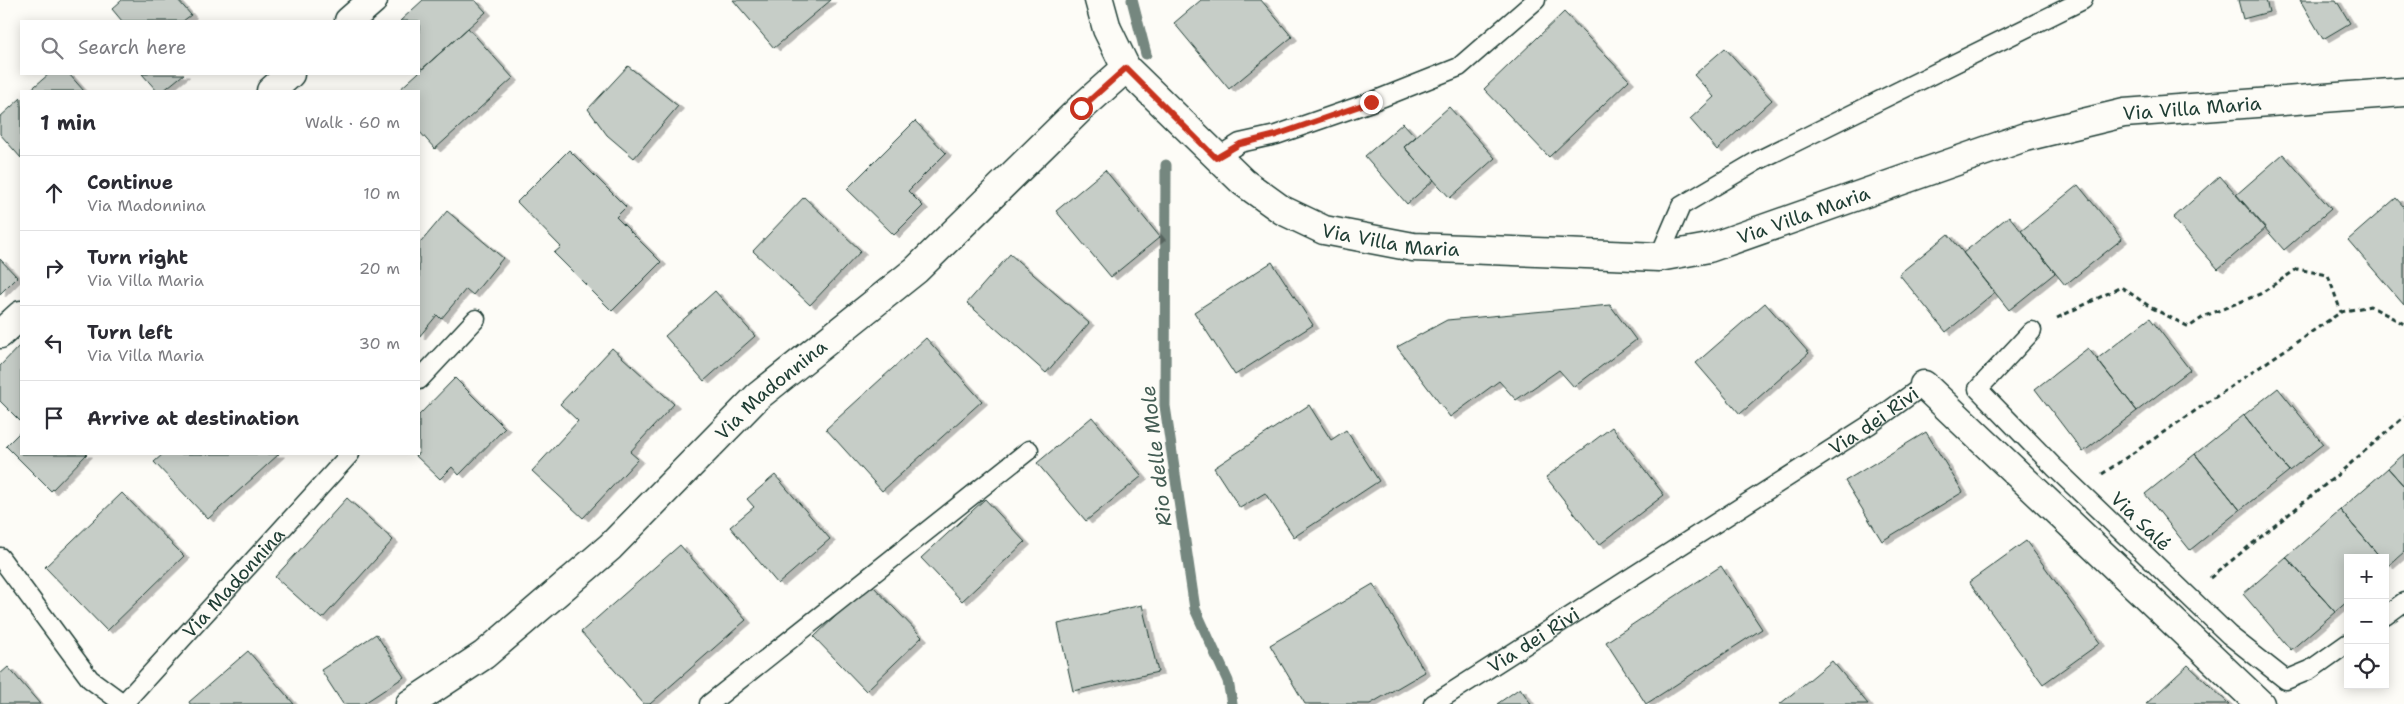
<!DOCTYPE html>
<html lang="en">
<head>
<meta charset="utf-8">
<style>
	:root { --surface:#fff; --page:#f2f2f3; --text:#2b2b33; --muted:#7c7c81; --line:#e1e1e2 }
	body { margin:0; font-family:"Shantell Sans",sans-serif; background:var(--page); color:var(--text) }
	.controls { position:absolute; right:15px; bottom:15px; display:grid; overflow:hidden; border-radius:0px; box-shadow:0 2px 12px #0003 }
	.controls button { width:45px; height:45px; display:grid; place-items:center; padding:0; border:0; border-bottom:1px solid var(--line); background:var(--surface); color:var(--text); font:25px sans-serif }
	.stop { position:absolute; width:15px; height:15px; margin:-11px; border:4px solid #c8321e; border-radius:50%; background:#fff }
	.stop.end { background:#c8321e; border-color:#fff; box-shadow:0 1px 5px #0008 }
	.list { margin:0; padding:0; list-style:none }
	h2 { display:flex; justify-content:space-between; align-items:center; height:65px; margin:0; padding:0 20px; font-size:21px }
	h2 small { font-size:16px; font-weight:400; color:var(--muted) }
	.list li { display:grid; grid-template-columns:32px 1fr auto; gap:15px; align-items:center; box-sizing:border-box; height:75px; padding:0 20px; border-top:1px solid var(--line) }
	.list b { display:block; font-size:19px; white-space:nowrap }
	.list p { margin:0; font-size:16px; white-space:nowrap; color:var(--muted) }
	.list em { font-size:16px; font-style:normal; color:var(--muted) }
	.icon { flex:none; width:28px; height:28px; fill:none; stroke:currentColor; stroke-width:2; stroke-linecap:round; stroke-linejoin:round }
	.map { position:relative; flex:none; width:2404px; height:704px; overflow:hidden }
	.search { position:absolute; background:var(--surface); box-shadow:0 2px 12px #0003; left:20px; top:20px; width:400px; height:55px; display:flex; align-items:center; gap:12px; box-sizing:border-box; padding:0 18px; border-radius:0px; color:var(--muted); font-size:19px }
	.panel { position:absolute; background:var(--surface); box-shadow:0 2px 12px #0003; left:20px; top:90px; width:400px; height:365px; border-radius:0px }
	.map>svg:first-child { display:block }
</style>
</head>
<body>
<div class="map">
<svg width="2404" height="704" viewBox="0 0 2404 704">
	<defs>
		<filter id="shadow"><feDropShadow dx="5.5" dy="3" stdDeviation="0" flood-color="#0004"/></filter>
	</defs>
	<rect width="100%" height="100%" fill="#fdfcf7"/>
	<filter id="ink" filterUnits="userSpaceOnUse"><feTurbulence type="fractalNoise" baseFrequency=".02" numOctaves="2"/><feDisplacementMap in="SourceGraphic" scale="10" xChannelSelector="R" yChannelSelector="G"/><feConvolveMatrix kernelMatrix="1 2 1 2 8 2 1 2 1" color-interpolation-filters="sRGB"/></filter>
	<g filter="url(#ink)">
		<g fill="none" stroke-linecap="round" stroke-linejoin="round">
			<!-- stream -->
			<path stroke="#75877f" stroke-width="11" d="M1132,0L1146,54
				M1166,165L1165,406L1195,609L1228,681L1232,704"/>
		</g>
		<!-- building -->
		<path fill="#c6cdc7" stroke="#1f3d34" filter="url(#shadow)" d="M122,0H178L191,15L183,21H122L112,9Z
			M423,0H475L486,12L422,69L419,65V21H400Z
			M733,0H831L774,48Z
			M1201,0H1261L1292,37L1229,89L1174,23Z
			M2238,0H2266L2269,12L2243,19Z
			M2300,0H2336L2350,23L2323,39Z
			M1564,12L1629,80L1549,157L1484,89Z
			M468,28L513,78L435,149L419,131V91H398Z
			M1725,48L1772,100L1717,150L1690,119L1714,97L1694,75Z
			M628,66L678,106L634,158L607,135L588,109Z
			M49,74H69L84,91H29Z
			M142,74H184L163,91H157Z
			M21,98V158L0,134V117Z
			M1449,107L1495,158L1450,198L1404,147Z
			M915,121L946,153L908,191L923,206L894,235L847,189Z
			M1403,123L1416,137L1404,147L1434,180L1407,204L1365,156Z
			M569,150L626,207L616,217L661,262L612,311L554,253L561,247L517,202Z
			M2283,154L2331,209L2284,250L2236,195Z
			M1105,170L1160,237L1111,277L1056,211Z
			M2220,176L2266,228L2218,269L2173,218Z
			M2078,185L2122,239L2065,285L2021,231Z
			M804,197L861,251L810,305L753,251Z
			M2396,198L2404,207V305L2348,240Z
			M447,211L503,258L473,295L466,289L441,319L437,315L419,337V240L421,242Z
			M2009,216L2055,273L2009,310L1963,253Z
			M1948,234L1995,292L1946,332L1899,274Z
			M1010,254L1089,323L1046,373L967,303Z
			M0,259L17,277L0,294Z
			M1272,262L1313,325L1235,375L1194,312Z
			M715,291L755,336L704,381L665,336Z
			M1765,303L1809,353L1740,414L1696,363Z
			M1610,305L1636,340L1574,387L1559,370L1516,400L1499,381L1450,417L1397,347L1447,320Z
			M2150,318L2190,370L2137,411L2097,359Z
			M926,338L982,401L882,491L826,429Z
			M21,344V422L0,401V366Z
			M612,348L674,404L630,452L638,459L583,518L532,471L578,421L560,404Z
			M2088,348L2137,411L2083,452L2035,389Z
			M455,378L505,428L459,475L452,467L440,479L414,454H419V415Z
			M2278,388L2323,444L2289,471L2244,415Z
			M1309,405L1331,440L1346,430L1379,481L1294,537L1265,493L1240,508L1214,468Z
			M2244,415L2289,471L2240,510L2195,454Z
			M1092,417L1142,476L1086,521L1037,463Z
			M1612,427L1664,495L1599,545L1546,477Z
			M21,431V454H87L51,491L6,446Z
			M1926,432L1963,492L1882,541L1845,481Z
			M163,454H279L208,519L154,462Z
			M2195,454L2240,510L2190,550L2145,494Z
			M2404,454V486L2388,468Z
			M2388,468L2404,486V552L2388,566L2385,558H2381L2340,510Z
			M775,475L830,539L778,584L730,527L754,507L747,499Z
			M122,493L184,556L107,631L45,567Z
			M347,498L393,540L322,619L275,577Z
			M985,499L1025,542L962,601L921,558Z
			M2340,510L2381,558H2348V601L2335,612L2286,557Z
			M2026,541L2100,643L2043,684L1969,582Z
			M680,545L746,620L650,704H644L581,632Z
			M2286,557L2335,612L2291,650L2243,594Z
			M1721,566L1762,629L1646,704L1606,642Z
			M870,583L922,637L866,691L814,637Z
			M1373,584L1425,672L1370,704H1305L1270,645Z
			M1142,605L1158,672L1073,691L1058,624Z
			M376,634L404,677L363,704H343L321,670Z
			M248,651L294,704H190L189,702Z
			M1832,661L1868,704H1780Z
			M2188,665L2229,704H2146Z
			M8,667L40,704H0V674Z
			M1520,688L1531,704H1497Z"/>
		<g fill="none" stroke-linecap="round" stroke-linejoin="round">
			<defs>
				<g id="service">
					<path d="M1216,158L1240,143L1276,135L1371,102L1459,67L1536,0"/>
					<path d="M1659,257L1681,206L1757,161L2083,0"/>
					<path d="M2032,331L1978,389L2055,468L2229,635L2286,680L2310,670L2348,643"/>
					<path d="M419,380L476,319"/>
					<path d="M0,557L90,679L124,704"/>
					<path d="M2385,616L2404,602"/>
					<path id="s1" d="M123,704L350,454"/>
					<path d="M709,704L1029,450"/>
					<path id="s2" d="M1433,704L1869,425L1924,385"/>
				</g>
				<g id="minor">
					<path id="s3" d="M1099,0L1107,29L1126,68L1243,182L1282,210L1324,230L1413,247L1659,257L1709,248L2025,137L2124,113L2404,92"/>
					<path d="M349,21L373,0"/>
					<path d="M271,91L290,74"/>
					<path d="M0,334L21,315"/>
					<path d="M1924,385L2260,704"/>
					<path id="s4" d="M410,704L484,655L610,547L757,397L916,270L1081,108L1126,68"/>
				</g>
			</defs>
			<!-- service casing -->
			<use href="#service" stroke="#1f3d34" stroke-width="21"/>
			<!-- minor casing -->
			<use href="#minor" stroke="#1f3d34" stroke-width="31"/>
			<!-- path -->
			<path stroke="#1f3d34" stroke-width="3" stroke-dasharray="5 4" stroke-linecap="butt" d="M2057,318L2121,287L2152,308L2189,327L2205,316L2260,294L2297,269L2328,275L2341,312
				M2102,474L2341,312L2370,306L2404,324
				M2210,578L2336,476L2404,417"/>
			<!-- service -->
			<use href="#service" stroke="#fdfcf7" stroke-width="18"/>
			<!-- minor -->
			<use href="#minor" stroke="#fdfcf7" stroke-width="28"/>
		</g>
	</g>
	<g fill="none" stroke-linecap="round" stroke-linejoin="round" filter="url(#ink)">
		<!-- route -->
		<path stroke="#c8321e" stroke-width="6" d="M1081,108L1126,68L1216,158L1240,144L1276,135L1371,102"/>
	</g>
	<g text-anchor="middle" stroke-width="4" stroke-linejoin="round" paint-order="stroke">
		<!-- street labels -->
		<g font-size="19" fill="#1f3d34" stroke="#fdfcf7">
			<text dy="7" stroke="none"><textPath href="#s3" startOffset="1224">Via Villa Maria</textPath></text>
			<text dy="7" stroke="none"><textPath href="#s3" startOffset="819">Via Villa Maria</textPath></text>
			<text dy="7" stroke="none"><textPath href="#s3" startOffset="399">Via Villa Maria</textPath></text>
			<text dy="7" stroke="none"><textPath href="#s4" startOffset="480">Via Madonnina</textPath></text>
			<text dy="7" stroke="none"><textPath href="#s2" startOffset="524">Via dei Rivi</textPath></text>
			<text transform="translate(2141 521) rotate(44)" y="7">Via Salé</text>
			<text dy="7" stroke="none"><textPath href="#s1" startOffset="164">Via Madonnina</textPath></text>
			<text dy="7" stroke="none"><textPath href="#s2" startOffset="119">Via dei Rivi</textPath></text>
		</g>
		<!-- water labels -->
		<g font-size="20" font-style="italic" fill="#435c53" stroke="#fdfcf7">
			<text transform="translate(1156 456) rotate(-97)" y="7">Rio delle Mole</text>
		</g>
	</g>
</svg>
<div class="controls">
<button>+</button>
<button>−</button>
<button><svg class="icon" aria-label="locate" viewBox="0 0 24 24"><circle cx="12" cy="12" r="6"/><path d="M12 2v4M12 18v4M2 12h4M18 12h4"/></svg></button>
</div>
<div class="stop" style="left:1081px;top:108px"></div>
<div class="stop end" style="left:1371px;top:102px"></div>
<div class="search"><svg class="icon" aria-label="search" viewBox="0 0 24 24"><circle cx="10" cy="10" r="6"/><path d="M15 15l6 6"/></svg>Search here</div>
<section class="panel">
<h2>1 min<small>Walk · 60 m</small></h2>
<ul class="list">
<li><svg class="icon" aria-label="ahead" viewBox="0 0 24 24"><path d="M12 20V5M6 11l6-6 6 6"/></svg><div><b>Continue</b><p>Via Madonnina</p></div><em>10 m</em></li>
<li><svg class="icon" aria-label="right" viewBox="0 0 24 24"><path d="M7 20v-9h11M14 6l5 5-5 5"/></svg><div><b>Turn right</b><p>Via Villa Maria</p></div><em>20 m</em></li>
<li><svg class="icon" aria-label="left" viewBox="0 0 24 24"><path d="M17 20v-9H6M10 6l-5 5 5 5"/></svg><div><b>Turn left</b><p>Via Villa Maria</p></div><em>30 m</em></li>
<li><svg class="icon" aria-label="arrive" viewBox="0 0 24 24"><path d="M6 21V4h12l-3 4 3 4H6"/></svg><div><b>Arrive at destination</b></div></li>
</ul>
</section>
</div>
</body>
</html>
